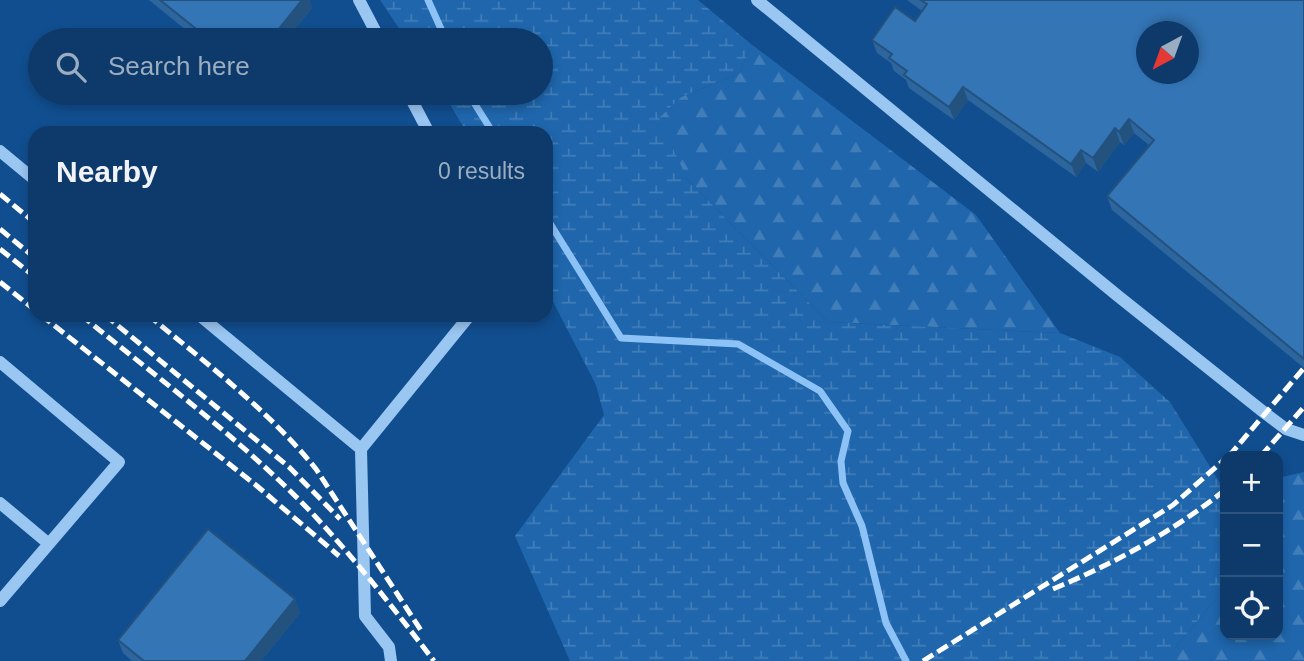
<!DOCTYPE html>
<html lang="en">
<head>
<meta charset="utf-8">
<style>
	:root { --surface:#0d3a6b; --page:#164171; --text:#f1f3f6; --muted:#9aadc1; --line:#2d547e }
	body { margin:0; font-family:Arial,sans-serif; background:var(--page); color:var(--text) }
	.controls { position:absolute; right:21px; bottom:21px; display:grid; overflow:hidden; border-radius:14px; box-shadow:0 4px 10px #0003 }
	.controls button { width:63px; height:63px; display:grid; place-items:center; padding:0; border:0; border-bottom:2px solid var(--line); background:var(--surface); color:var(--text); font:35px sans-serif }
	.compass { position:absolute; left:1136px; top:21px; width:63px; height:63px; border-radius:50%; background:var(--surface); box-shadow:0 4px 10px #0003; rotate:221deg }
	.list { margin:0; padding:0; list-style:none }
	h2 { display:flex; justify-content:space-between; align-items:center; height:91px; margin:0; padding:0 28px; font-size:30px }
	h2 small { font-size:23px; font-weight:400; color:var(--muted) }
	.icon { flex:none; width:38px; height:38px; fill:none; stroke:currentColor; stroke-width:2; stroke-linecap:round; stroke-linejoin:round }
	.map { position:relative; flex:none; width:1304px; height:661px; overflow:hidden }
	.search { position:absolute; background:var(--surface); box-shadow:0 4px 10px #0003; left:28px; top:28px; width:525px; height:77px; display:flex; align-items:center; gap:18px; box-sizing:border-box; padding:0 24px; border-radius:38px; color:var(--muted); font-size:26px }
	.panel { position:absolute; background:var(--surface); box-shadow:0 4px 10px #0003; left:28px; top:126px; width:525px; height:196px; border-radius:21px }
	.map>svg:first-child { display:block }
</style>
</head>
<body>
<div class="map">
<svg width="1304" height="661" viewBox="0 0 1304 661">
	<defs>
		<pattern id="forest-firs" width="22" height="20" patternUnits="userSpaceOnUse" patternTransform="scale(1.75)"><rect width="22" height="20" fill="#1f66ac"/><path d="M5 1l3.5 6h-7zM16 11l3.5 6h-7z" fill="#417db8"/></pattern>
		<pattern id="wetland-marsh" width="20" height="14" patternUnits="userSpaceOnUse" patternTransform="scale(1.75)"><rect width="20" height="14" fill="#1f66ac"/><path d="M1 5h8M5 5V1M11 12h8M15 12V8" fill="none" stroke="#417db8"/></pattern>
	</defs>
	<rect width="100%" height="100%" fill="#114e8f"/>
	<!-- forest -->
	<path fill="url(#forest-firs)" d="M751,44L976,215L1060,333L828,322L687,179L658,118L681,97L740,73Z
		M1304,472V661H1174V649L1225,588V635H1278V478Z"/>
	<!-- wetland -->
	<path fill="url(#wetland-marsh)" d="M380,0H698L751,44L740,73L681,97L659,118L687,179L828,322L1060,333L1120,357L1170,402L1225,491V588L1174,649V661H570L515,536L604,415L596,385L546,288V133H467L443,93H541V40H407Z"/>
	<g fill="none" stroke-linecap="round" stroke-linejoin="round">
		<!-- stream -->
		<path stroke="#8cc2f6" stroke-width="7" d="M428,0L446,40
			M468,93L493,133
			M546,217L621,338L738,344L820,391L848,431L841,461L843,483L862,526L886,623L906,661"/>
		<!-- minor -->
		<path stroke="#9ac6f2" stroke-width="12" d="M359,0L380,40
			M757,0L1118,296L1266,414L1286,429L1304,435
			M408,93L429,133
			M0,151L35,180
			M199,315L361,449
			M0,362L119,462L0,601
			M0,503L49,544
			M391,661L389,647L365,616L361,449L470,315"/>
		<!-- rail -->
		<path stroke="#fff" stroke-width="5" stroke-dasharray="12 5" stroke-linecap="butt" d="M0,194L35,223
			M0,229L35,258
			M0,249L35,277
			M0,282L35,310
			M41,315L257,486L339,556
			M81,315C159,379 242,440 312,513C356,560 395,610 434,661
			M105,315L289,467L340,519
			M148,315C206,363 268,410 316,469L422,632
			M1229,456L1304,368
			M1261,456L1304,407
			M1053,589C1115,563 1172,532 1225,490
			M923,661L1173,505L1225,459"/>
	</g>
	<!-- wall -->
	<path fill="#2d659d" d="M149,0H309L312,8L286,40H198Z
		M907,0H1304V368L1112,210L1107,196L1149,145L1134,133L1124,145L1120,142L1098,172L1086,163L1076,177L968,100L954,120L909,88L906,80L894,71L891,63L877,53L872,40L915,21L922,11Z
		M295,599L300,613L261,661H132L123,653L118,640Z"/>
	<!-- shaded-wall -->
	<path fill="#24527f" d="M302,0H309L312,8L286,40H270Z
		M963,87L968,100L954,120L949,107Z
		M1129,119L1134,133L1124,145L1119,132Z
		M1115,128L1120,142L1098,172L1093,158Z
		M1081,150L1086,163L1076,177L1071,164Z
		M295,599L300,613L261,661H245Z"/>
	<!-- building -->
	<path fill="#3475b6" stroke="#24527f" stroke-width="2" fill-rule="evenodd" d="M160,0H302L270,40H210Z
		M921,0H1304V359L1107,196L1154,140L1129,119L1119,132L1115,128L1093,158L1081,150L1071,164L963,87L949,107L904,75L907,71L889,58L892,54L872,40L895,7L915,21L927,4ZM1146,32H1188V74H1146Z
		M208,529L295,599L245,661H144L118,640Z"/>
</svg>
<div class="controls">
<button>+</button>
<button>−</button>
<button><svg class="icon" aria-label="locate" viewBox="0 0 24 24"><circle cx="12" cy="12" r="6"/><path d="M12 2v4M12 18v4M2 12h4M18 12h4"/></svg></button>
</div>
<svg class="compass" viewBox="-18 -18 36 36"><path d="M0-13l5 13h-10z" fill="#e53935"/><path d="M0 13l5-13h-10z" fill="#9aadc1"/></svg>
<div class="search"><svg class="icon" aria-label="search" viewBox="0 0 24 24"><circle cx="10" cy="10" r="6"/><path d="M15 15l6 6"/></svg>Search here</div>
<section class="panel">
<h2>Nearby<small>0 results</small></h2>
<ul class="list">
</ul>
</section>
</div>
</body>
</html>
